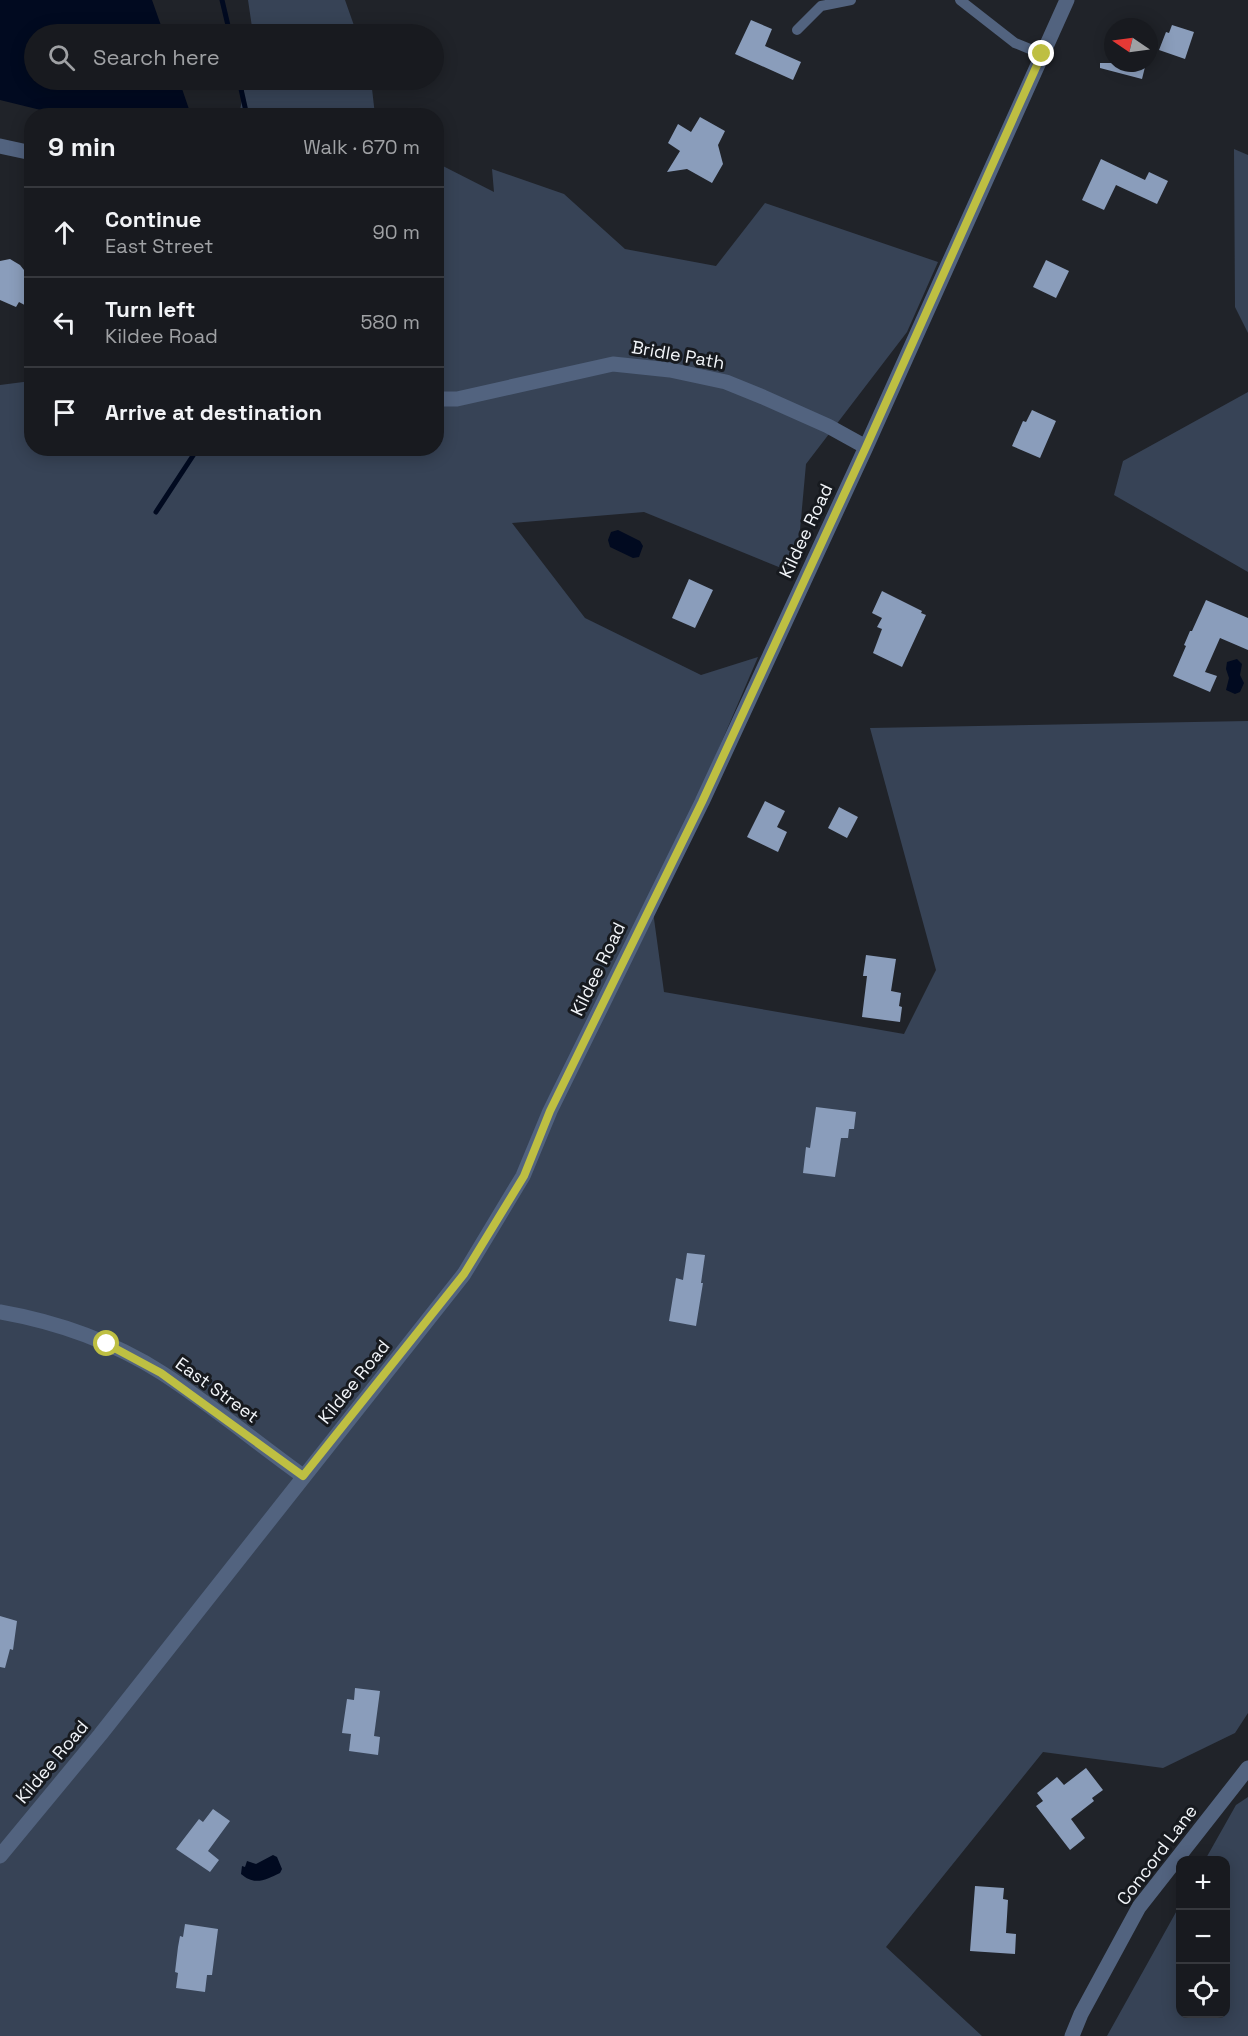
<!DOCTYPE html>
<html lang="en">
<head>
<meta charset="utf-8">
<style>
	:root { --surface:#181a1f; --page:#25272c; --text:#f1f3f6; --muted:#9fa1a4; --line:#36383d }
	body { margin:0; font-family:"Space Grotesk",sans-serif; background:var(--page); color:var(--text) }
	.controls { position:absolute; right:18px; bottom:18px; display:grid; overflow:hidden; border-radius:12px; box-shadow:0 3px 15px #0003 }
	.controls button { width:54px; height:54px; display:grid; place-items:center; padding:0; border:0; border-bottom:2px solid var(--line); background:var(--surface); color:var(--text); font:30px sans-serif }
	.compass { position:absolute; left:1104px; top:18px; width:54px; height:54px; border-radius:50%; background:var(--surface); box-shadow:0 3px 15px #0003; rotate:283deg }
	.stop { position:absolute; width:18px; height:18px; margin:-14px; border:4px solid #bebf42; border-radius:50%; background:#fff }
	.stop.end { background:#bebf42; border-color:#fff; box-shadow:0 2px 6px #0008 }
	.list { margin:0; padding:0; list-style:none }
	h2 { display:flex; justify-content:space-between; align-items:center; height:78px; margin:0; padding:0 24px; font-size:26px }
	h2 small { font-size:20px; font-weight:400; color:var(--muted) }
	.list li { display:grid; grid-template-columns:39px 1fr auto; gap:18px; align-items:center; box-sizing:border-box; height:90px; padding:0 24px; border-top:2px solid var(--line) }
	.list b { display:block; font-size:22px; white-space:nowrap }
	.list p { margin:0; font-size:20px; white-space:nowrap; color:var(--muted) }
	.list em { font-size:20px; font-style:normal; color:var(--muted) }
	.icon { flex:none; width:33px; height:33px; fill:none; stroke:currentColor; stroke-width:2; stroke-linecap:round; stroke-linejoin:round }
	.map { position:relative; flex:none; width:1248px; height:2036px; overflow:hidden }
	.search { position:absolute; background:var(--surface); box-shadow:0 3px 15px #0003; left:24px; top:24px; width:420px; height:66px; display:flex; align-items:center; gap:15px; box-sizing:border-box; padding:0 21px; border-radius:33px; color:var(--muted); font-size:22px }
	.panel { position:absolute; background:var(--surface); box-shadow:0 3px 15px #0003; left:24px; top:108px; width:420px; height:348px; border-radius:24px }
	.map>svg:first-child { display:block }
</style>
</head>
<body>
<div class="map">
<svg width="1248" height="2036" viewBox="0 0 1248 2036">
	<rect width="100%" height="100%" fill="#202329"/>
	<!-- green -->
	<path fill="#374356" d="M248,0H345L357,34H253Z
		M246,80H371L375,115H239Z
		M1234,149L1248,155V333L1235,307Z
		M437,163L494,192L492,169L564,194L625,249L716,266L765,203L938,262L907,332L806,464L796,574L644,512L512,523L585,618L701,675L758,657L652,904L664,992L904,1034L936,970L870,728L1248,721V1713L1235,1733L1163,1768L1043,1752L886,1947L982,2036H0V385L31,381L32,448H436Z
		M1248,392V572L1114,495L1123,461Z
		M1248,1797V2036H1107L1180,1905V2014H1226V1860H1205L1236,1805Z"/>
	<!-- water -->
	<path fill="#010a20" d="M0,0H152L164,34H34V80H179L191,115H61L0,100Z
		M618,530L640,541L643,546L639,557L633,558L610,547L608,540L611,532Z
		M1237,659L1242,664L1240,675L1244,683L1240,692L1235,694L1226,690L1229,678L1226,669L1227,662Z
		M273,1855L277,1857L282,1869L280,1873C265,1880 255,1886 241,1874L242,1866L245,1867L247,1861L256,1864Z"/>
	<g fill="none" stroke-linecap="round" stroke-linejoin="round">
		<!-- stream -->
		<path stroke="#010a20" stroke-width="5" d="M222,0L230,34
			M239,80L247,116
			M156,512L198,448"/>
	</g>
	<!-- building -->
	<path fill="#8a9dbb" d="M751,20L772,29L765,46L801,62L793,80L735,54Z
		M1172,25L1194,32L1185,59L1159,50L1166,32L1169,33Z
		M1100,63H1146L1142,79L1100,68Z
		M700,117L725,131L718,145L723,164L712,183L687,169L667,172L680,151L668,143L678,124L691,132Z
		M1101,159L1145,180L1149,172L1168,181L1157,204L1116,185L1104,210L1082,200Z
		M10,259L20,265L32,280V309L19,302L16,307L0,300V261Z
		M1046,260L1069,271L1056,298L1033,287Z
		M1032,410L1056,421L1040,458L1012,446L1023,421L1026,422Z
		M689,579L713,590L695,628L672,618Z
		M882,591L922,611L921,613L926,615L902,667L873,653L882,629L877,627L882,618L872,613Z
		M1206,600L1248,618V650L1220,638L1205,672L1217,676L1210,692L1173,676L1186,646L1184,645L1190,631H1192Z
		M765,801L785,811L777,827L787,832L778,852L747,837Z
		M839,807L858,817L847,838L828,828Z
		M866,955L896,959L891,991L901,993L899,1006L902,1007L900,1022L862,1017L867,976H863Z
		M816,1107L856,1112L854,1129H849L848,1138H841L835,1177L803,1173L806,1147L810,1148Z
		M687,1253L705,1255L701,1283H703L696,1326L669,1321L676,1278L683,1280Z
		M0,1616L17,1621L13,1650L10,1649L5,1668L0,1667Z
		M355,1688L380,1691L374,1736L380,1737L378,1755L349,1751L351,1734L342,1733L347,1699L354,1700Z
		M1086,1768L1103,1790L1092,1798L1094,1801L1071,1819L1085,1838L1070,1850L1036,1806L1043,1801L1037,1793L1057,1777L1064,1785Z
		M213,1809L230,1821L208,1851L219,1860L210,1872L176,1849L199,1819L203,1822Z
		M975,1886L1004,1888L1003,1899L1008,1900L1006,1933L1016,1934L1015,1954L970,1951Z
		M185,1924L218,1929L212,1975H207L205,1992L176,1988L178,1973L175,1972L178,1947L180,1936L183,1937Z"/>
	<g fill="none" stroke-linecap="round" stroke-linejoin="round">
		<!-- lane -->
		<path stroke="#52637f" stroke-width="10" d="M960,0L1015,43L1042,54
			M797,30L821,6L851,0"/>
		<!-- street -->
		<path stroke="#52637f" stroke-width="15" d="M0,146L32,153
			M436,399H457L613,364L670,370L726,382L763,397L828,426L866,447
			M0,1312C57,1322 113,1342 162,1373C210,1404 257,1443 303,1476
			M0,1856L100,1735L464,1274L523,1176L550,1111L702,802L866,447L1067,0
			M1072,2036L1081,2014L1139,1907L1248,1768"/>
	</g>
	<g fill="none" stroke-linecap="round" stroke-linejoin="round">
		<!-- route -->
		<path stroke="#bebf42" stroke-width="8" d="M107,1344L161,1373L303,1476L464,1274L524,1176L550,1111L702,802L866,447L1042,54"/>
	</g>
	<g text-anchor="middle" stroke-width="6" stroke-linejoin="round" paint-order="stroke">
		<!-- street labels -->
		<g font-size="18" fill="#f2f5f9" stroke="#171a1f">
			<text transform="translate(678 355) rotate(10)" y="6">Bridle Path</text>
			<text transform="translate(806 531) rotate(-65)" y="6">Kildee Road</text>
			<text transform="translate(598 969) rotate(-64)" y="6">Kildee Road</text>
			<text transform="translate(354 1382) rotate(-51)" y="6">Kildee Road</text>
			<text transform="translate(217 1390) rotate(36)" y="6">East Street</text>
			<text transform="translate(52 1762) rotate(-50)" y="6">Kildee Road</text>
			<text transform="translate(1157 1855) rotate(-53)" y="6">Concord Lane</text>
		</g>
	</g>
</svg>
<div class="controls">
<button>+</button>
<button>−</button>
<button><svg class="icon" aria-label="locate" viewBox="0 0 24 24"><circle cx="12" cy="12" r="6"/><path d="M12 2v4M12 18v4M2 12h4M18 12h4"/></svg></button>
</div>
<svg class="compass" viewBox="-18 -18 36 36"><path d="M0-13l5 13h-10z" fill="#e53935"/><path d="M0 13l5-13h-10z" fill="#9fa1a4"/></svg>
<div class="stop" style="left:107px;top:1344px"></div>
<div class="stop end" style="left:1042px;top:54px"></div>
<div class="search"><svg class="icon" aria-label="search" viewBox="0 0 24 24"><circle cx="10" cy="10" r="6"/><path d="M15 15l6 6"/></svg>Search here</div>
<section class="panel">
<h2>9 min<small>Walk · 670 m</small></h2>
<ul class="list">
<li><svg class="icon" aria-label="ahead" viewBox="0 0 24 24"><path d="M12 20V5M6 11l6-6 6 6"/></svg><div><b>Continue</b><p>East Street</p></div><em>90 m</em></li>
<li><svg class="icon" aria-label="left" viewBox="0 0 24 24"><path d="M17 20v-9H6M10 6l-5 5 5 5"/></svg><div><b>Turn left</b><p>Kildee Road</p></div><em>580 m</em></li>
<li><svg class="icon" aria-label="arrive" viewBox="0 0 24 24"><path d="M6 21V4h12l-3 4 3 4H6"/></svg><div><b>Arrive at destination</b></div></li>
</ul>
</section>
</div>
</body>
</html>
